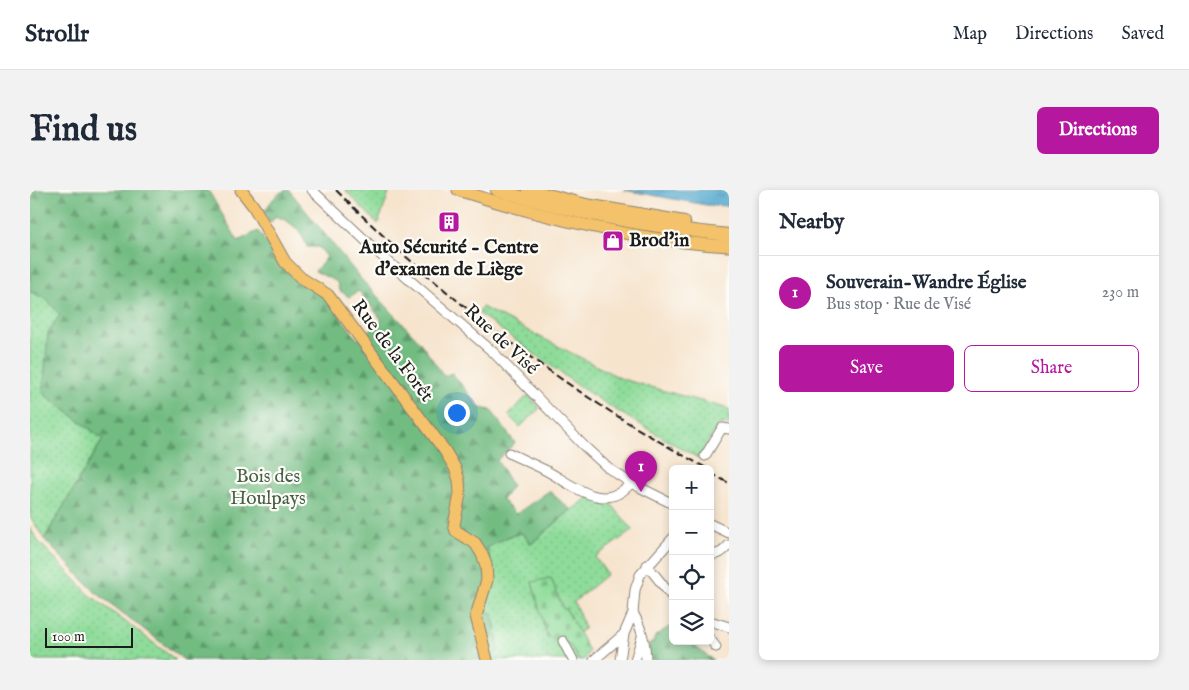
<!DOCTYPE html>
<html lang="en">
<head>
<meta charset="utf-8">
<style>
	:root { --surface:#fff; --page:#f2f2f3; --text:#1f2937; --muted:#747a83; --line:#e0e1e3; --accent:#b5179e }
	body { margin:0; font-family:"IM FELL English",serif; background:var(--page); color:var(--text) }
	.controls { position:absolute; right:15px; bottom:15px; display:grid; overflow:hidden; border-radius:8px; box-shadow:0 2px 8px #0003 }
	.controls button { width:45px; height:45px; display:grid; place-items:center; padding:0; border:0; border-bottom:1px solid var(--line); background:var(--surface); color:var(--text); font:25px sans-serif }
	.scale { position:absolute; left:15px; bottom:12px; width:88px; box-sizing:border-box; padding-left:5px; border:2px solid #1c1c1c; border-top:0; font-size:14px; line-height:18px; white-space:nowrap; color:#1c1c1c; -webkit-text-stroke:4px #fdfcf7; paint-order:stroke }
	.you { position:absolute; left:426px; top:222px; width:18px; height:18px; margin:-12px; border:4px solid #fff; border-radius:50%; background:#1a73e8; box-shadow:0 0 0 8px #1a73e833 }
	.badge { display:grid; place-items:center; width:32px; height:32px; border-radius:50%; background:var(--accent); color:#fff; font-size:16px; font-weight:700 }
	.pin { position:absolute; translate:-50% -41px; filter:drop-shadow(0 1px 2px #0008) }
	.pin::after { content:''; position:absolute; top:26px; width:18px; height:15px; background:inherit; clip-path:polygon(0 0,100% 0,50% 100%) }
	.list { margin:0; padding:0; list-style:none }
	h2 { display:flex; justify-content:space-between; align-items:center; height:65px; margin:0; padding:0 20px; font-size:21px }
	h2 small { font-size:16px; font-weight:400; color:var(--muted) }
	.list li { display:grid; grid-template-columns:32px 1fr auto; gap:15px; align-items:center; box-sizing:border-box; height:75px; padding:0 20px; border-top:1px solid var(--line) }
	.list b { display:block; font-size:19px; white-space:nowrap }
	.list p { margin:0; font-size:16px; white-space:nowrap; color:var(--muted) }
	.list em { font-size:16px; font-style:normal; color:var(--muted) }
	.actions { display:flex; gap:10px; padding:15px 20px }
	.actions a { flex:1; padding:11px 0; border:1px solid var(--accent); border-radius:8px; text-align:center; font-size:18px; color:var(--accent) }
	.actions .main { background:var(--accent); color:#fff }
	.icon { flex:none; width:28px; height:28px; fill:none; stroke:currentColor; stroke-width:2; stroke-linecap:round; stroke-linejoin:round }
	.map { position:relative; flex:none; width:699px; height:470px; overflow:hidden; border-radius:8px }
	header { display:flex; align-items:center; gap:30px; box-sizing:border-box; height:70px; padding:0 25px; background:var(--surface); border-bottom:1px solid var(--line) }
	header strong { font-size:24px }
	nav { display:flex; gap:28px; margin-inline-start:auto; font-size:18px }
	.intro { display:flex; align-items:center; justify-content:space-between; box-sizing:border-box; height:120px; padding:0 30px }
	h1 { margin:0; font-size:35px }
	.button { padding:12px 22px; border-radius:8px; background:var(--accent); color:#fff; font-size:18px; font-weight:700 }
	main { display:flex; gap:30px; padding:0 30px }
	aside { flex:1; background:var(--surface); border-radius:8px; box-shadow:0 2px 8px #0003 }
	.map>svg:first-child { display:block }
	.green { fill:url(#green-dots); stroke:#557c5b }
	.forest { fill:url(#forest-firs); stroke:#476c4f }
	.cemetery { fill:url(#cemetery-stones); stroke:#557c5b }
	.water { fill:url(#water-ripples); stroke:#386276 }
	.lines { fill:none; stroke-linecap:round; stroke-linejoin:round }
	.minor-casing { stroke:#898074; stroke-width:11 }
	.major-casing { stroke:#898074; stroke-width:13 }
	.highway-casing { stroke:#898074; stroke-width:14 }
	.minor { stroke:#fff; stroke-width:9 }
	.major { stroke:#f4c26a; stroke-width:11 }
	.highway { stroke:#f4c26a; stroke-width:12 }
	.rail { stroke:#1c1c1c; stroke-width:2; stroke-dasharray:8 4; stroke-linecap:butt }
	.labels { text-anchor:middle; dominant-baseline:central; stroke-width:4.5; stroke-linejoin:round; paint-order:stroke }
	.poi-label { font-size:19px; font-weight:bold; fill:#1c1c1c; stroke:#fdfcf7; text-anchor:start }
	.street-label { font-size:19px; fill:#1c1c1c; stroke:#fdfcf7 }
	.park-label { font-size:19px; fill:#445f48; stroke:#fdfcf7 }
</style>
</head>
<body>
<header>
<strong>Strollr</strong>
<nav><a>Map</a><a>Directions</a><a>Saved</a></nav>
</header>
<div class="intro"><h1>Find us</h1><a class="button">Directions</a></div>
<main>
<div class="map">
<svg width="699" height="470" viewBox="0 0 699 470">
	<defs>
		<pattern id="green-dots" width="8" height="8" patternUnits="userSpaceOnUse" patternTransform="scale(1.25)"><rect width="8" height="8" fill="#8edc9a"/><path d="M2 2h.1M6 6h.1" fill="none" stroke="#7abc84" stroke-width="1.8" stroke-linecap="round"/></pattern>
		<pattern id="forest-firs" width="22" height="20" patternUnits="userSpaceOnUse" patternTransform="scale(1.25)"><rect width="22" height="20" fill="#72bc82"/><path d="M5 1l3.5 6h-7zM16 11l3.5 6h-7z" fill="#5d986a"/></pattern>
		<pattern id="cemetery-stones" width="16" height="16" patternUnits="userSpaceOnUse" patternTransform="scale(1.25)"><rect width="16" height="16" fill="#8edc9a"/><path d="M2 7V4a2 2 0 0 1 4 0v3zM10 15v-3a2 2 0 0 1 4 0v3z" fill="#7abc84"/></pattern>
		<pattern id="water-ripples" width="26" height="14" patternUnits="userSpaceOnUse" patternTransform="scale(1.25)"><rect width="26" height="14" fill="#53a9cf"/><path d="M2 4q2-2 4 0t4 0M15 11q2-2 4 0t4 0" fill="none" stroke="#4489a7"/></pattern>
	</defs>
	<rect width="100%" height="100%" fill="#fdfcf7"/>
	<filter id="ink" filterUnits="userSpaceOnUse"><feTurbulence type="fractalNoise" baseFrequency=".02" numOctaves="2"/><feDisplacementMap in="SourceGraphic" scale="10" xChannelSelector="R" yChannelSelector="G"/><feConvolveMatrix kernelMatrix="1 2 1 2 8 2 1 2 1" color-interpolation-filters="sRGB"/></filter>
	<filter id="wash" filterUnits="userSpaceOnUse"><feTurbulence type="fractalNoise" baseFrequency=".0096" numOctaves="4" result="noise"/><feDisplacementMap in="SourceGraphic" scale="20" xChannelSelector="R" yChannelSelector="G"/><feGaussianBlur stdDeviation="1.12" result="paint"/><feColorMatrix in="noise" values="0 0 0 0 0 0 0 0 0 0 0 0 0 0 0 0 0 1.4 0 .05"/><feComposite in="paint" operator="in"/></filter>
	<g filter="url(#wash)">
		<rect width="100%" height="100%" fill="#f6e4cd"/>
		<!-- green -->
		<path class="green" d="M315 0H360L348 34Z
			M0 101 16 109 31 125 13 203 73 249 14 349 0 326Z
			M452 117 592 189 699 219V235L689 234 668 268 589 222 550 197 448 123Z
			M498 205 510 218 490 237 478 225Z
			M560 307 577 309 603 340 565 367 577 384 544 412 555 438 548 443 536 419H533L521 388 534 451 541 456 548 469 552 470H465L463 466 469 461 465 444 455 424 462 376 457 358 477 347 492 343 501 354 541 320Z
			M0 338 8 351 60 405 146 470H0Z"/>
		<!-- forest -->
		<path class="forest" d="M0 0H178L208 51 228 41 260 85 297 109 328 150 352 130 329 101 319 107 309 100 307 92 285 81 297 67 289 57H277C271 40 263 33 246 26L240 33 234 22C240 13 248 0 259 0L331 89 389 151 414 186 422 183 450 218 461 220 485 253 467 270 482 296 472 310 486 324 519 301 541 320 501 354 492 343 477 347 457 358 462 376V392L455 423 460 422 463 424 469 461 463 466 465 470H154L64 401 14 349 73 249 13 203 18 142 30 125 16 109 0 101Z
			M639 437 643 440V451H658L683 470H618L619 454 624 452 625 446Z"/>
		<!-- cemetery -->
		<path class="cemetery" d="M521 388 533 419H536L559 461 554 470 548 469 541 456 534 451 531 452 517 446 502 392Z"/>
		<!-- water -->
		<path class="water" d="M594 0H699V16L676 15Z"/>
	</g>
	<g filter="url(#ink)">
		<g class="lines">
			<!-- minor casing -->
			<g class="minor-casing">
				<path id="minor" d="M282 0 354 68 463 162 554 256 578 278 601 293 643 314
					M479 263C491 269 503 274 515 280 542 294 574 325 601 293
					M675 266 692 238 699 239
					M680 334 699 343
					M680 363C689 366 693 361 699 355
					M617 375 643 408
					M603 423C611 436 616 454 616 470
					M680 431 699 437
					M680 449 686 457
					M533 451 543 470
					M564 470 594 444 603 423 605 400 610 385 643 348
					M590 470 594 444
					M605 470 612 447"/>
			</g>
			<!-- major casing -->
			<g class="major-casing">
				<path id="major" d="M211 0 224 17 255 72 271 88 298 105 415 261 425 278 429 290 430 304 424 335 426 341 445 353 452 364 456 375 457 390 446 426 457 470
					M428 0C515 28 608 51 699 56"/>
			</g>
			<!-- highway casing -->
			<g class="highway-casing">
				<path id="highway" d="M467 0C543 24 620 37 699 45
					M499 0 556 15 654 32"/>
			</g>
			<!-- minor -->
			<use href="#minor" class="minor"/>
			<!-- major -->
			<use href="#major" class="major"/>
			<!-- highway -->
			<use href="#highway" class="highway"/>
			<!-- rail -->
			<path class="rail" d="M306 0C416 111 541 205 678 279
				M680 283 699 293"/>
		</g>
	</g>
	<!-- icons -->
	<defs>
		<g id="building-square" transform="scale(1.125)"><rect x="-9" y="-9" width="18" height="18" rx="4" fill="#b5179e" stroke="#fdfcf7"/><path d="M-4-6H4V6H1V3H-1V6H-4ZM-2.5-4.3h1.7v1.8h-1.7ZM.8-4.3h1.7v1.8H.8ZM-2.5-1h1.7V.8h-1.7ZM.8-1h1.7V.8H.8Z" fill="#fff"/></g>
		<g id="shop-square" transform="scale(1.125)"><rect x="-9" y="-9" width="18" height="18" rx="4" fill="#b5179e" stroke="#fdfcf7"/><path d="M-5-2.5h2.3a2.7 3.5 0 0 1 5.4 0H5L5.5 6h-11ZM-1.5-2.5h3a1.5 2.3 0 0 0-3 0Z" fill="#fff"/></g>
	</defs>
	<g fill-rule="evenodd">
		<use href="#building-square" x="419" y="32"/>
		<use href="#shop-square" x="583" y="51"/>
	</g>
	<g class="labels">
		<!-- poi labels -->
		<g class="poi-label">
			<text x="599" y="51">Brod'in</text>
			<text x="419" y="58" text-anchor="middle">Auto Sécurité - Centre<tspan x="419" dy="22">d'examen de Liège</tspan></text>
		</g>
		<!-- street labels -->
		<g class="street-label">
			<text transform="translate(471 150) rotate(43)">Rue de Visé</text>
			<text transform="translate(362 161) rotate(53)">Rue de la Forêt</text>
		</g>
		<!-- park labels -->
		<g class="park-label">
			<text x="238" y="287">Bois des<tspan x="238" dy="22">Houlpays</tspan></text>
		</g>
	</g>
</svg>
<div class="controls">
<button>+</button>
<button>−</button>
<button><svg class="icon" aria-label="locate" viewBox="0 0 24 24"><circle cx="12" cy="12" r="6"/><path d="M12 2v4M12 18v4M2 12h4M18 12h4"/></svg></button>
<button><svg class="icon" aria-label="layers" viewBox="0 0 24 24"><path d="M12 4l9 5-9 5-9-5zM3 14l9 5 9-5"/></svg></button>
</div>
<div class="scale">100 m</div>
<div class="you"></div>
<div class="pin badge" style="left:611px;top:302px">1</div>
</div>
<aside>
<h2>Nearby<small></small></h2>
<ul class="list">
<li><span class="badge">1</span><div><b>Souverain-Wandre Église</b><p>Bus stop · Rue de Visé</p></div><em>230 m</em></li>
</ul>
<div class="actions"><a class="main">Save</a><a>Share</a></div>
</aside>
</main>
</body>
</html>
